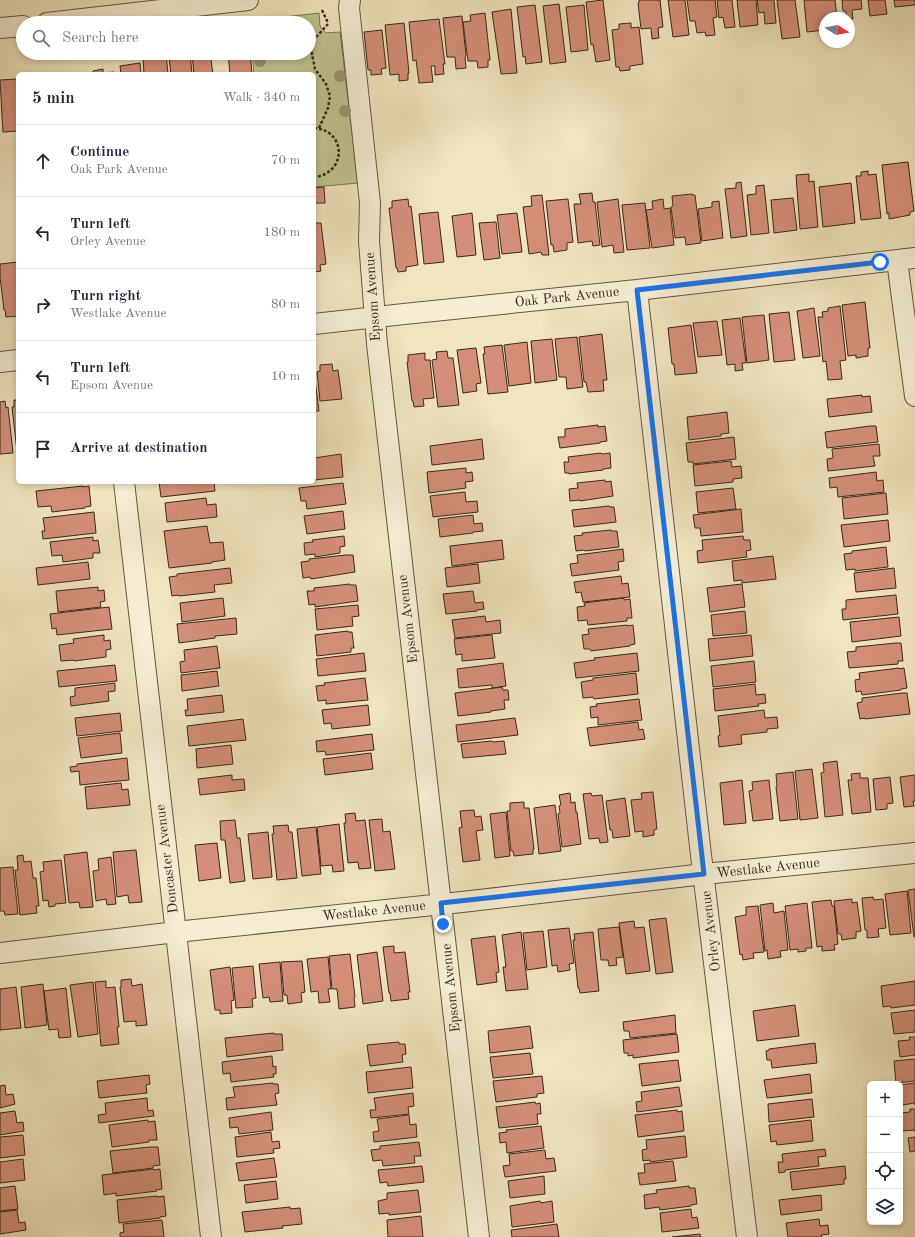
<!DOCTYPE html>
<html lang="en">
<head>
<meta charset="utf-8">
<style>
	:root { --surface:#fff; --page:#f2f2f3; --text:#1f2937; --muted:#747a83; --line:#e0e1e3 }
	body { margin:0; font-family:"Old Standard TT",serif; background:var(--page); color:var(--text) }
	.controls { position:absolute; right:12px; bottom:12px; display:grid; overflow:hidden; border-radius:6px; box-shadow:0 2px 6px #0003 }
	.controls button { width:36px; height:36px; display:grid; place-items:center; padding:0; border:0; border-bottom:1px solid var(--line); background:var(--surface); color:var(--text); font:20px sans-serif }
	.compass { position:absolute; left:819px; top:12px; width:36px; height:36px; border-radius:50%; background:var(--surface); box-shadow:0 2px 6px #0003; rotate:101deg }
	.stop { position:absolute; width:12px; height:12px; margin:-9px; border:3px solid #1a73e8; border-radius:50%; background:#fff }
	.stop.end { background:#1a73e8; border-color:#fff; box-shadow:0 1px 4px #0008 }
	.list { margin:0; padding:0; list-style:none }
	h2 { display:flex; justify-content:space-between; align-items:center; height:52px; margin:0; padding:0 16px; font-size:17px }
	h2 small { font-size:13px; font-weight:400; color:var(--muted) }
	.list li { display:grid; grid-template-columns:26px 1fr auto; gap:12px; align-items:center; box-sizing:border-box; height:72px; padding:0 16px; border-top:1px solid var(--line) }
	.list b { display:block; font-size:15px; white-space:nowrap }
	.list p { margin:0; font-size:13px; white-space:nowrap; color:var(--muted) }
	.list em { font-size:13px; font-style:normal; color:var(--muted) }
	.icon { flex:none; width:22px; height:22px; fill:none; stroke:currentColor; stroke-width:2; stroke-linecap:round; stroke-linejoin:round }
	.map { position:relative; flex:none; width:915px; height:1237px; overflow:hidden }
	.search { position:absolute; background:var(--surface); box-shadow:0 2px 6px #0003; left:16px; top:16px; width:300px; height:44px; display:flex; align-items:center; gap:10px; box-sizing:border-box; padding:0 14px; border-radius:22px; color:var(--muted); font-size:15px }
	.panel { position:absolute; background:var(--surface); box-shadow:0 2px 6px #0003; left:16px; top:72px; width:300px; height:412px; border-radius:6px }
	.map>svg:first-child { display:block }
	.green { fill:#bfc38e; stroke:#7d7654 }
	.building { fill:#d58f79; stroke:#3b2819 }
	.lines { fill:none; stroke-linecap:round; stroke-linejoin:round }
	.minor-casing { stroke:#685742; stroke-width:22 }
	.path { stroke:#3b2819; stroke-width:2.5; stroke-dasharray:3 2; stroke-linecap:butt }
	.minor { stroke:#f5eed5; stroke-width:20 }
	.tree { fill:#9f9273 }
	.route { stroke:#1a73e8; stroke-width:5 }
	.labels { text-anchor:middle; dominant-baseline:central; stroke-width:3; stroke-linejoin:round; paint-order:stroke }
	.street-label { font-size:14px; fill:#3b2819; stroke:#f5eed5 }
</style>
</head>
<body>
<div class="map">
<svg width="915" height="1237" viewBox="0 0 915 1237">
	<rect width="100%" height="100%" fill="#f0e5be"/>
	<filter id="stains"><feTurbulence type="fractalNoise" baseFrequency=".005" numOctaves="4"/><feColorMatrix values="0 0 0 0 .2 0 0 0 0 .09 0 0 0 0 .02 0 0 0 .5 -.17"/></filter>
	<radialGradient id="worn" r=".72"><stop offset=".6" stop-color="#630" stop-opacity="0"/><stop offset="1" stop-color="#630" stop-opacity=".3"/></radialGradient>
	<!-- green -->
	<path class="green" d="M319 13 320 26 326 33 340 32 358 183 314 187V74H254L252 53H309V23H249V21Z"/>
	<!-- building -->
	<path class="building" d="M603 0 610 60 596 62 593 44 591 45 586 2Z
		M639 0H660L663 27 658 28 659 38 652 39 651 28 641 29 638 3H639Z
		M668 0H685L689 35 673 37Z
		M687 0H715L717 17 713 18 715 35 706 36 705 32 697 33 695 21H690Z
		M717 0H732L735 27 725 28 723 17 719 18Z
		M737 0H756L758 25 740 27Z
		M757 0H774L776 23 765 24 764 12 759 13Z
		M777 0H795L800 37 782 39Z
		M804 0H835L837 18H825V30L807 32Z
		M842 0H861L862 9 852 10 853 19H849V18H846V11H843Z
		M868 0H885L887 14 870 16Z
		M894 0H915V5L895 7Z
		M559 4 566 62 550 64 543 6Z
		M535 5 542 62 526 64 525 56 523 57 517 7Z
		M584 5 588 50 571 52 566 7Z
		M511 9 517 73 501 74 492 12Z
		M485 13 490 60H488V67L478 68 477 61H468L463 22 471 21 470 15Z
		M462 16 466 56 465 57 466 68 456 69 455 57H447L443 18Z
		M439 19 445 64H443L444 74 435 75V66H431L433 82 419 83 416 60 413 61 409 22Z
		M404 23 409 73H408V80L399 81V74L390 75 385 25Z
		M631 23V28L639 27 643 64 630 66V70L620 71 619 67H616L612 30 619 29V24Z
		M382 30 386 68 381 69 382 74 371 75V70H368L364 32Z
		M152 53H166L168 74H144L143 58 153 57Z
		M171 53H190L192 74H171L169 57 171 56Z
		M210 53 213 74H194L192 54Z
		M228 53H250L252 74H230Z
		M140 63 141 74H121L120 66Z
		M103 69V73L114 72V74H93V71Z
		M18 79V131L3 132 0 80Z
		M908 162 914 211 910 212V215L889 219V213L887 214 882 165Z
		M868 171V175L876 174 881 218 861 220 856 176H861V172Z
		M809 174V182L814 181 818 227 800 229 796 175Z
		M741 182 747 236 731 238 725 189 736 188V183Z
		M851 183 855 223 823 227 819 187Z
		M764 185 769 233 751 235 747 195 756 194V186Z
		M324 187 325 203H314V188Z
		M592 193 593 202H595L600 245 593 246 592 241 578 243 574 204H581L579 194Z
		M692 194V195H695L701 243 686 245 685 237 675 238 671 207 673 206 672 196Z
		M542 195 549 255H542L541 252 529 254 523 207 532 206 531 196Z
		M793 198 797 230 774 233 771 200Z
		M408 199 409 207 411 206 418 265 406 267V271L398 272 397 268H396L389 208H392V201Z
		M568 199 573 242 567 243V250L554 252 553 245H551L546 201Z
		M618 199 624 252 614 253 613 245 602 247 597 202Z
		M663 199 664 209 670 208 674 245 652 248 646 210 653 209 652 201Z
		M719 201 723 238 702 241 698 209 712 207V202Z
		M645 203 650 248 627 250 622 205Z
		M438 212 444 262 424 264 419 214Z
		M472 213 476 255 457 257 452 216Z
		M517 213 522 252 502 254 497 215Z
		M496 222 500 258 484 260 479 223Z
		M314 223H321L326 264 320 265 321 271 314 272Z
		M18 262V316L6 317 5 310H4L0 277V264Z
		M865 302 870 348H868V356L856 358V355L848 356 842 305Z
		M840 306 846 360 840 361 842 379 828 380 826 361 823 362 818 317H823L822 312 828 311V308Z
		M814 308 820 356 803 358 797 311Z
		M789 312 795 360 774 362 769 314Z
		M764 315 769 360 747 363 742 317Z
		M740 318 746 363H742L743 370 735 371V364L727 365 722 320Z
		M717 321 722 355 698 357 693 323Z
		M691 325 697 373 675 375 674 364H672L668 328Z
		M602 334 607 380H603L604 391 588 392 586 382H584L579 337Z
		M577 337 583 387 567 389 566 377H559L555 339Z
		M552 339 557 380 535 383 531 341Z
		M527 342 531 383 509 386 504 345Z
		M502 345 508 392 488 394 483 354H485L484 347Z
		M476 348 481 383 476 384 477 391 463 393 457 350Z
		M447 351 448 358H453L459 405 438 407 432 360 437 359 436 352Z
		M425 353V360H430L434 398 423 399 424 406 414 407 413 401H412L407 362H408V355Z
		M332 364 333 371 338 370 342 399 320 401 317 372 320 371V365Z
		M314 371 319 411H314Z
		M862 395V397L870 396 872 412 829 417 827 399Z
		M14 400H18L17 451 12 407H14Z
		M5 401 6 408 8 407 13 453 0 454V402Z
		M727 412 729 433 721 434V436L689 440 687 417Z
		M598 425V427L605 426 607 441 600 442V443L560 448 558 437H565V429Z
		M870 426H876L878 442 827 448 825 432Z
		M734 437 736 459 693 464V462H688L686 443Z
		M482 439 484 459 432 465 430 446Z
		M879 444 880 456H873L875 466 828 471 827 459 833 458 832 449Z
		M601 453 602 454 610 453 611 468 603 469V470L569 474V473H565L564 462H569L568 457Z
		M341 454 343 477 314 480V458Z
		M731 461 732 467 741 466 742 478 733 479V482L695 486 693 465Z
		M466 468V473L472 472 473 481 465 482 466 488 429 493 427 472Z
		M876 472 877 481 883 480 884 492 838 497 837 487 830 488 829 478Z
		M605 480V482L611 481 613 496 580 501V500L570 501 569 489 578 488 577 483Z
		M159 482H214L215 491 161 497Z
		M343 483 346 504 307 509 306 501H301L299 488Z
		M83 486V487L89 486 91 506 85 507V508L52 512 51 506 38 507 36 491Z
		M733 488 736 509 698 513 696 492Z
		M465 492 466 502 477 501 478 512 433 517 430 496Z
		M886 493 888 514 844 519 842 498Z
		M206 498 207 505 216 504 217 517 167 522 165 503Z
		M609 506 610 507H614L616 522 574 527 572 510Z
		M741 509 743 532 701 536 700 528H695L693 515Z
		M343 511 345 529 307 534 304 516Z
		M94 512 96 533 43 539 42 531H45L43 518Z
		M473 515 474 524 482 523 483 531 473 532V533L440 537 438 519Z
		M888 520 890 541 844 547 841 525Z
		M207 526 210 543 223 542 225 560 212 562V563L169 568 164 531Z
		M611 530V531H617L619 547 585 551 584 550 576 551 574 536 583 535 582 533Z
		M344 536 345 546 340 547V553L315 557V554L305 555 304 543 313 542 312 540Z
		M743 536 744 540H750L751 550 746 551 747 557 698 563 697 551 703 550 702 540Z
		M93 537V541L98 540 100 553H93V558L63 562 62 555 52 556 50 542Z
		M502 540 504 559 452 566 450 546Z
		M886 547 888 567 855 571V569L846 570 844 554 852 553V551Z
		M623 549 624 561 618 562 619 570 572 576 570 564 578 563 577 555Z
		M346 555H353L355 572 311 579 310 577 303 578 301 562 309 561V559Z
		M773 556 776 579 742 583V580L734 581 732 561Z
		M88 562 90 579 38 585 36 568Z
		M478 564 480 583 447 587 445 568Z
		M230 568 232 583 214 585 215 592 179 596V595L172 596 169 577 177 576V574Z
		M894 568 896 588 856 592 854 573Z
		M621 576 622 584 628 583 630 597 583 602 581 592 576 593 574 582Z
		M350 584V585H356L358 601 315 607V604L309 605 307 591H314V588Z
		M742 584 745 607 710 612 707 588Z
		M98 587V591L104 590 105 601 100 602 101 607 58 612 56 591Z
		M473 591 475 603 483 602 484 609 477 610V611L446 614 443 594Z
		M896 595 898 614 843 620 842 609H846V600Z
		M223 598 225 616 182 622 180 603Z
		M624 598V600L630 599 632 618H627V621L588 625 587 620 578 621 577 607 585 606 584 603Z
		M358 605 359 616 352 617 353 626 317 630 315 609Z
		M109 607 112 629 57 635 56 628 52 629 50 614Z
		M745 611 747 633 713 636 711 615Z
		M485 616 486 622 500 620 501 633 455 638 452 620Z
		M899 617 901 636 852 642 850 622Z
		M236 618 237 634 215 636V638L179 643 177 624Z
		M627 625V626L633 625 635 644 630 645V646L591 651 590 649H584L582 635 589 634 588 629Z
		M348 631V632H352L354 648H351V652L317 656 315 635Z
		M104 635V641L110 640 111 649 106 650V657L74 661V660L61 661 59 645 74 643 73 639Z
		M492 635 495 658 462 661V654L456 655 454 639Z
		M751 635 753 656 710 661 708 639Z
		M896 643H901L903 661H898V664L849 668 847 652 856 651V647Z
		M217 646 220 668 181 673 180 662 185 661 184 650Z
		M364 653 366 671 318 676 316 659Z
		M637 653 639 671 576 678 574 663 595 660 594 658Z
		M754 661 756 682 713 687 711 666Z
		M503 663 506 686 492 688V685L459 688 457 669Z
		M115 665 117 681 59 687 57 671Z
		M899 668V669L904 668 907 688 901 689V690L862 695 861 691 856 692 855 680 860 679 859 673Z
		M217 671 219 686 182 691 181 675Z
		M636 673 638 694 594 699 593 697 583 698 581 682 593 680V678Z
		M365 678 368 700 326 704V700L318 701 316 686 325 685 324 683Z
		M115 683V691L108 692 109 701 71 706 70 697 75 696V688Z
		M755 684 756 695 765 694 766 703 758 704 759 706 715 711 713 689Z
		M502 687 503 690H508L509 700H504L505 709 491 711V712L458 716 455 693Z
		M902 693H907L910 714 865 719V718L860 719 857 703 862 702V698Z
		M222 695 224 712 186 716 185 710H188L187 699Z
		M639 699 642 720 598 725V717L591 718 590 707 597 706 596 704Z
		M368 705 370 725 332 729 331 723 324 724 322 710Z
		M764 710 765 718 777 717 778 728 767 729V732L741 735 742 744 719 747 718 736 720 735 718 716Z
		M120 713 122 731 77 736 75 718Z
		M515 718 518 735 458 742 456 725Z
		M243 719 246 740 189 746 187 726Z
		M638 722 639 730 643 729 645 739 590 746 587 728Z
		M120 733 122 753 81 758 78 738Z
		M372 734 374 750 326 755 325 751 317 752 316 741Z
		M492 741 493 742 504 741 506 754 463 758 461 744Z
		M231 745 233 764 197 768 196 749Z
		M371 753 373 769 325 775 323 759Z
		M127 758 129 780 80 785 79 771 71 772 70 767 77 766V764Z
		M837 761 843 815 825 817 821 773 824 772 823 763Z
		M812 769 818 818 800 820 795 771Z
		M793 772 798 819 780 821 776 787 777 786 776 774Z
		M860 773V778H868L871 812 852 814 848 780H852L851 774Z
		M232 775V780L244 779 245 790 200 795 198 779Z
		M915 775V801H913L914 806 904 807 900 777Z
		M890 777 893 803 887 804V809L876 810 873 779Z
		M742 780 746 823 724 825 720 783Z
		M769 780 773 819 753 821 749 791 753 790 752 782Z
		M121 783 122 790 128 789 130 805 87 809 85 787Z
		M653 792 657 829 654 830V835L643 837V831L635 832 631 800 642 799 641 793Z
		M570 793 571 803 575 802 576 812H577L581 844 562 847 558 814 560 813 559 806 561 805 559 795Z
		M591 793 592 796 602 795 608 842 600 843 599 838 589 839 583 794Z
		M625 798 630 836 613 838 612 830H610L606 801Z
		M524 802V808H529L534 849H533V854L514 856 513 851H511L507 811H510V803Z
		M555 805 561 851 539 854 534 808Z
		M474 810 475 817 481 816 483 830 476 831 480 860 463 862 459 828 462 827 460 811Z
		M506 812 510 856 495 858 490 814Z
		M355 813 356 821 365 820 371 868 359 869 358 862 348 863 344 823H346L345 814Z
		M382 819 383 832 390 831 395 869 375 871 369 820Z
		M235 820 237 838H240L245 881 230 883 225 840H221L220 821Z
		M339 824 344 871 333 872 332 865 321 866 317 827Z
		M288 825 289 832H292L297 878 277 880 272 834H274L273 826Z
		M316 827 321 874 302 876 297 829Z
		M268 832 272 877 253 879 248 834Z
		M217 843 221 878 199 881 195 845Z
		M136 850 142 902 129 903 128 895 117 897 113 852Z
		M87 852 93 907 80 908 79 902 69 903 64 855Z
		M23 855 24 862 31 861 33 878H36L39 906H36L37 913 20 915 15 870H18L17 856Z
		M111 857 116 904 107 905 106 899 96 901 93 871 99 870 98 859Z
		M61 860 66 903 55 904V906L49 907 48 900 43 901 40 872 44 871 43 862Z
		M13 867 18 914 5 915 4 911H0V868Z
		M915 889V937H914L908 890Z
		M907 891 911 933 890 935 885 894Z
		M873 897 874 900 883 899 886 928 878 929 879 937 867 938V930H865L862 898Z
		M852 899V903L857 902 861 931 856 932V938L842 940 841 934H838L834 901Z
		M831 900 832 906H834L838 944 834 945 835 950 822 951V946L817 947 812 902Z
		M773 903 774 913 784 911 788 950 780 951 781 957 768 959 767 950 765 951 760 905Z
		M807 903 812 948H806V951L798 952V949L790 950 785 906Z
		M758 906 764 952 753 953 754 958 743 960 742 954 740 955 735 917 746 915V907Z
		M666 918 673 972 656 974 649 920Z
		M634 921 635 928 644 927 650 971 626 974 619 923Z
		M619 927 623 957 616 958 617 965 609 966 608 960H601L598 929Z
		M569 928 574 963 569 964 570 970 558 972 557 965 552 966 548 930Z
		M543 931 547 967 527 970 523 933Z
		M521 932 528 989 506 991 503 967H506L502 935Z
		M593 932 599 991 580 993 579 988H578L573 940H575L574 934Z
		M495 936 499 972 496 973 497 982 477 985 471 939Z
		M394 946V953L405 952 410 992H408L409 999 391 1001 390 993H389L383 947Z
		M377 952 383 1001 363 1004 357 955Z
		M350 954 355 997H354L355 1007 339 1009 337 989H332L329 956Z
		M328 957 331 989H328L330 1002 319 1003 318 991 311 992 307 959Z
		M302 961 305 992 301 993 302 1002 288 1004 287 995H284L281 962Z
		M280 962 283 1001 270 1002 269 997 263 998 259 964Z
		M253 966 256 998 252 999 253 1007 236 1008 232 968Z
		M230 967 234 1000 231 1001 232 1013 220 1014V1010H215L210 970Z
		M131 979 132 986 142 984 147 1025 136 1026V1021L124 1022 120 987H121V980Z
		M106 981V988L115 987 119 1027H117L119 1044 101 1046 95 982Z
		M915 981V1005L891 1008 890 1006 883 1007 881 986Z
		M93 982 98 1034 78 1037 70 985Z
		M43 984 47 1025 25 1028 21 987Z
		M16 987 21 1028 0 1030V989Z
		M66 988 71 1037 59 1038 58 1029 49 1030 44 991Z
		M795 1005 799 1036 757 1041 753 1011Z
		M915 1010V1032L894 1034 891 1013Z
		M675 1015 676 1033 630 1038 629 1031H624L623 1022Z
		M530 1026 533 1048 490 1053 488 1031Z
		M274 1033V1034H282L283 1050 227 1057 225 1038Z
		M677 1034 679 1052 633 1058V1055L628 1056V1053H624L623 1040Z
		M909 1037H915V1055L900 1057 898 1041 910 1040Z
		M399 1042V1044H405L406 1054 402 1055 403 1062 370 1066 367 1045Z
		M815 1043 817 1063 772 1068 771 1060H767L766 1051 769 1050V1049Z
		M530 1053 533 1074 493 1078 490 1057Z
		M272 1056 273 1067 276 1066V1074H273L274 1077 231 1082 230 1073 223 1074 222 1062Z
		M915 1059V1081L896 1083 894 1061Z
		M678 1060 681 1081 642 1086 639 1064Z
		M411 1067 413 1088 368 1093 366 1072Z
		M810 1074 812 1093 767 1098 764 1080Z
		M149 1075 150 1084 146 1085 147 1093 99 1098 97 1081Z
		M542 1076 544 1093 537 1094V1097L496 1102 493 1081Z
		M273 1083V1084H278L279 1093 275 1094 277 1105 227 1110 226 1098 235 1097 233 1087Z
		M915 1083V1105L914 1103 903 1105 900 1085Z
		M5 1085 6 1095 13 1094 15 1104 0 1108V1086Z
		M679 1087 682 1106 637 1112 636 1102 642 1101 641 1092Z
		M413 1093 414 1106 408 1107 409 1114 371 1118 370 1110H376L374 1098Z
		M147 1098 148 1111 153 1110 154 1116 99 1123 98 1115 106 1114 105 1103Z
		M812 1099 814 1117 769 1122 768 1104Z
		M535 1102 536 1104 540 1103 541 1114H537L538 1124 499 1128 496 1107Z
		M910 1109H915V1132L914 1130 902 1131 900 1113 910 1112Z
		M677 1110V1112L682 1111 684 1131 638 1137 635 1115Z
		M15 1111 17 1123 23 1122 24 1131 0 1135V1113Z
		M271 1112 273 1130 239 1134 238 1127 230 1128 229 1118Z
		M409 1115 410 1125 416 1124 417 1137 374 1142 373 1132 379 1131 377 1119Z
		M148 1120V1122L155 1121 157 1140H149V1142L112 1147 109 1125Z
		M811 1120 813 1141 777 1145 776 1141 771 1142 769 1125Z
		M541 1126 544 1148 507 1153 506 1142 500 1143 499 1133 507 1132 506 1130Z
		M271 1132 272 1142 279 1141 280 1148 273 1149 274 1153 237 1157 235 1137Z
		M23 1135 25 1155 0 1158V1137Z
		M685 1136 687 1157 650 1162V1160L643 1161 642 1150 647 1149 646 1140Z
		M915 1137V1151L910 1152 908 1138Z
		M419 1142 421 1156H414L415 1163 383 1166 382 1160 373 1161 371 1150 380 1149V1146Z
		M150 1147H158L160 1165 153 1166V1168L113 1173 110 1151Z
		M825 1149 826 1156 818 1157 819 1166 785 1170V1172L779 1173 778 1162H783L782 1154Z
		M545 1150 546 1159 554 1158 556 1171 505 1177 503 1166 510 1165 509 1154Z
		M274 1158 277 1177 239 1181 236 1163Z
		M23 1159 25 1180 0 1183V1162Z
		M673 1161 676 1181 640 1185 638 1173H645L644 1164Z
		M422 1166 424 1182 388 1186 387 1182 380 1183 378 1170Z
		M845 1166 846 1179H844V1184L792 1190 790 1172Z
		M154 1169V1170L160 1169 162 1189 156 1190 157 1191 116 1196V1193L104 1195 102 1175Z
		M544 1176 545 1194 510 1198 508 1181Z
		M276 1181 278 1199 246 1203 244 1185Z
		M15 1186 18 1209 0 1211V1188Z
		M689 1186V1188H695L697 1204 691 1205V1206L660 1210 659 1207 645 1209 644 1195 657 1193 656 1190Z
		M418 1190 421 1212 389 1215V1213L379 1214 378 1201 387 1199V1193Z
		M821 1195 822 1210 781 1215 779 1200Z
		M157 1196V1197L164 1196 166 1216 160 1217V1218L119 1223 117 1200Z
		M540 1201 541 1203 552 1201 554 1222 512 1227 510 1206Z
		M290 1207V1209L300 1208 302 1224 282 1226 283 1228 245 1232 242 1212Z
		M691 1209 692 1218 697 1217 699 1228 662 1232 660 1213Z
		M17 1210 19 1223 25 1222 26 1230 0 1234V1212Z
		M421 1216 423 1237H388L387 1220Z
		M819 1219 820 1226 828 1225 829 1234 821 1235 822 1237H788L786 1223Z
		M162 1220 164 1237H120V1233L124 1232 123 1224Z
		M557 1224 559 1237H512L511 1230Z
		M700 1234 701 1237H672Z"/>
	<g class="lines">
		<!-- minor casing -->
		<g class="minor-casing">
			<path id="minor" d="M350 0 349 8 370 203 369 241 377 344 479 1237
				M47 23 248 0
				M0 28 23 26
				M897 260 915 396
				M637 290 701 855 747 1237
				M314 324 404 314 637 290 915 258
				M0 362 18 360
				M124 482 211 1237
				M0 953 176 932 462 902 704 874 915 853"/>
		</g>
		<!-- path -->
		<path class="path" d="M322 10 328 23
			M314 128C347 130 347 174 314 177
			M319 128 328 108 330 96 326 84 315 69 310 44 328 24"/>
		<!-- minor -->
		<use href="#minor" class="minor"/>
	</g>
	<!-- trees -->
	<g class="tree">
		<circle cx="260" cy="61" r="6"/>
		<circle cx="340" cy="76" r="6"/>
		<circle cx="345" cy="111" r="6"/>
	</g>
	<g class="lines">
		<!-- route -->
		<path class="route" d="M443 924 441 903 704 874 637 290 880 262"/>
	</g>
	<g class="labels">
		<!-- street labels -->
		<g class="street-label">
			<text transform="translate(373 297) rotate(-94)">Epsom Avenue</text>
			<text transform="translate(567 297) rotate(-6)">Oak Park Avenue</text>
			<text transform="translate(408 619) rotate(-97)">Epsom Avenue</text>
			<text transform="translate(167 859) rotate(-97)">Doncaster Avenue</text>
			<text transform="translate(768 868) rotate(-6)">Westlake Avenue</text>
			<text transform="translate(374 911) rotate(-6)">Westlake Avenue</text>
			<text transform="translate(711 931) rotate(-97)">Orley Avenue</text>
			<text transform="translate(451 988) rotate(-96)">Epsom Avenue</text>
		</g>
	</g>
	<rect width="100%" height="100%" filter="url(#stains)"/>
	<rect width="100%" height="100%" fill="url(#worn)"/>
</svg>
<div class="controls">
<button>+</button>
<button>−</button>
<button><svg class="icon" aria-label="locate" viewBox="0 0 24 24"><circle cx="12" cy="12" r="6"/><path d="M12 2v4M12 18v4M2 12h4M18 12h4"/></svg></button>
<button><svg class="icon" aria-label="layers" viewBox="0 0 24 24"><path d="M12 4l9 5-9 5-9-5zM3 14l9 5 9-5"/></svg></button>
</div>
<svg class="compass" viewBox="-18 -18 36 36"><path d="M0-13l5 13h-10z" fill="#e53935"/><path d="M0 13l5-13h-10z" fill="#747a83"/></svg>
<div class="stop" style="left:880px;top:262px"></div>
<div class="stop end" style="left:443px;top:924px"></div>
<div class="search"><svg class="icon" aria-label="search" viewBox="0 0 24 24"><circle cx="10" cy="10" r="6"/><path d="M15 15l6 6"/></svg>Search here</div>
<section class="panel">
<h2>5 min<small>Walk · 340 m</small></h2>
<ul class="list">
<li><svg class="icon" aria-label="ahead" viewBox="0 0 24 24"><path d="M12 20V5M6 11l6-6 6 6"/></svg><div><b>Continue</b><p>Oak Park Avenue</p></div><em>70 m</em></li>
<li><svg class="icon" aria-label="left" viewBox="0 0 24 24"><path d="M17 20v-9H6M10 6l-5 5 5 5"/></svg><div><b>Turn left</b><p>Orley Avenue</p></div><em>180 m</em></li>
<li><svg class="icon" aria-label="right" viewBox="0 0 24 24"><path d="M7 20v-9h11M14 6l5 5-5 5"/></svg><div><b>Turn right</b><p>Westlake Avenue</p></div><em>80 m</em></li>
<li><svg class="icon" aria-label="left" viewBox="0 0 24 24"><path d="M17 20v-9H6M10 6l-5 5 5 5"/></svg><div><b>Turn left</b><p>Epsom Avenue</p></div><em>10 m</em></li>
<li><svg class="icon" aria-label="arrive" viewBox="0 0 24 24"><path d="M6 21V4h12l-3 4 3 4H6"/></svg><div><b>Arrive at destination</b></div></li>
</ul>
</section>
</div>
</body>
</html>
